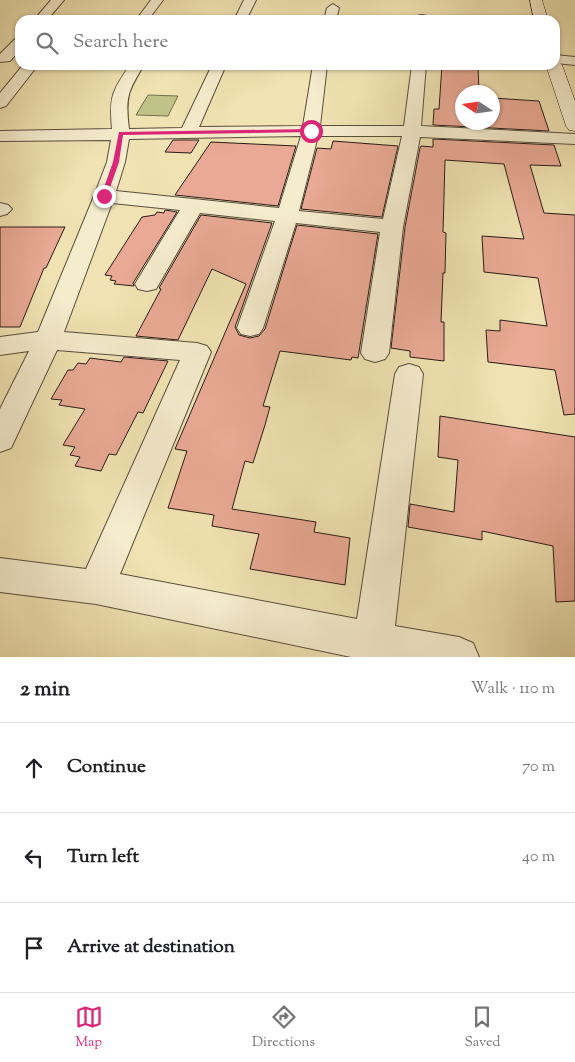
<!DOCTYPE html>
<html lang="en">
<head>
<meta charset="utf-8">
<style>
	:root { --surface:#fff; --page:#f2f2f2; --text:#202124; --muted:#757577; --line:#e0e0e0; --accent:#db2777 }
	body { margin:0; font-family:"Sorts Mill Goudy",serif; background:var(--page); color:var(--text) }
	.compass { position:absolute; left:455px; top:85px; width:45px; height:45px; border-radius:50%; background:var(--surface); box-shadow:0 1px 4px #0004; rotate:282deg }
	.stop { position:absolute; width:15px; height:15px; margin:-11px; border:4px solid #db2777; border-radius:50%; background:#fff }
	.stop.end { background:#db2777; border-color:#fff; box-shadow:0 1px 5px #0008 }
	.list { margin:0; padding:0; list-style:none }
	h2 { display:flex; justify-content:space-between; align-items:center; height:65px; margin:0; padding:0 20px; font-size:21px }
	h2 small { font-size:16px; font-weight:400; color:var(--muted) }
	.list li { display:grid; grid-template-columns:32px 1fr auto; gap:15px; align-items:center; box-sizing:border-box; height:90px; padding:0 20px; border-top:1px solid var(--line) }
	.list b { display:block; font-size:19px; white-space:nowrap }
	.list em { font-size:16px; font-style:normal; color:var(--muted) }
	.icon { flex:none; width:28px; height:28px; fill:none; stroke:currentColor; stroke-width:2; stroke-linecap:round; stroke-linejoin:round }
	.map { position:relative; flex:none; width:575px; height:657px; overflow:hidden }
	.search { position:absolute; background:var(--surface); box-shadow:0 1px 4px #0004; left:15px; right:15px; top:15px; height:55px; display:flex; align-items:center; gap:12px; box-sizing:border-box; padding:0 18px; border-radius:15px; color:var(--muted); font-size:19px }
	.sheet { height:335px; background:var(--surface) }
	nav { display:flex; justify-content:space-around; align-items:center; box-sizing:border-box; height:70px; border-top:1px solid var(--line); background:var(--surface); font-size:14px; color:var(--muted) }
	nav a { display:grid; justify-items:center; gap:2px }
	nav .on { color:var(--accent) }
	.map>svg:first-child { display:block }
	.green { fill:#c0c288; stroke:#746f4f }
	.building { fill:#e9a994; stroke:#281c16 }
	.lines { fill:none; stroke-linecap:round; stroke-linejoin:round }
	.street-casing { stroke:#5a4e3d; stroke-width:2 }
	.secondary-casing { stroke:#281c16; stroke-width:1 }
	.street { fill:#f5eccd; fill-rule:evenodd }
	.secondary { fill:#f5eccd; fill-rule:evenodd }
	.route { fill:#db2777 }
</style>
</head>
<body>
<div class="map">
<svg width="575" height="657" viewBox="0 0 575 657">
	<rect width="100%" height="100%" fill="#f0e2b2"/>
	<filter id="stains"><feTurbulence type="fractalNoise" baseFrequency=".004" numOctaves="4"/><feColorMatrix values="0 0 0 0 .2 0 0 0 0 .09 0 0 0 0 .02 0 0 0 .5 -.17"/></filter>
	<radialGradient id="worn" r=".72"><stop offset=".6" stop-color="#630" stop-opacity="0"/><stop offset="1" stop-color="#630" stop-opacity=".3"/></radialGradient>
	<!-- green -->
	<path class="green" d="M148 95 178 96 168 116 136 115Z"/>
	<!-- building -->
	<path class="building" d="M442 65H478L479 92H462V122H492V98L539 101 549 131 433 125 434 109H439Z
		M433 139 554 145 561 166 530 165 544 213 575 215V414L564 415 555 370 488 362 486 330 500 331V320L547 326 538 278 484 272 482 236 524 239 504 164 445 160 443 232 446 233 445 273H443L441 322H444V361L410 357V351L391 348 405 227 420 148 421 146 433 147Z
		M173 140H199L191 153 165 152Z
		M333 141 398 146 382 217 301 209 317 148 331 149Z
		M211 142 296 146 278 206 175 195Z
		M165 210 177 212 133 283 134 286 114 284 116 281 110 280 112 276 105 275 142 217 155 215 157 212 164 213Z
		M201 215 272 223 235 327 239 335 250 338 259 336 265 329 297 225 378 234 358 358 352 357 351 360 280 351 263 406 270 407 265 425 253 463 245 461 232 509 316 522 314 532 350 538 345 585 250 569 259 534 212 526 214 515 168 508 187 451 175 449 246 284 212 269 178 340 136 336 161 289 159 288Z
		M0 227H65L46 268H44L20 327H0Z
		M124 357 168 361 143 413 138 412 116 455 109 454 101 471 75 466 80 457 70 455 75 447 63 445 85 409 59 405 62 400 51 399 68 370H73L78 363 86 364 90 358 121 362Z
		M440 416 575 437V601L556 602 553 546 482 531V540L408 527 410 504 454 512 458 460 438 457Z"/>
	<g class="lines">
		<!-- street casing -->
		<g class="street-casing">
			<path id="street" d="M51 0H64L47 20H34Z
				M151 0H163L148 20H136Z
				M244 0H256L246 20H234Z
				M333 4 339 8 336 20H324L327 8Z
				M422 15 427 16 428 20H416L417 16Z
				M20 38V50L10 61 0 62V54L15 39Z
				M555 55 575 57V65L555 63Z
				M23 65H38L6 106 0 108V93Z
				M130 65H144C128 91 125 97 129 129L182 128 212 65H226L199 127 303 126 313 65H327L320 126H404L412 65H426L421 126 575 134V144L420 137 403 227 389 353 385 359 375 362 365 359 361 353 380 232 296 223 263 328 259 334 250 336 241 334 237 328 275 221 200 213 159 284 156 289 147 291 138 289 135 284 180 210 112 203 64 332 197 343 207 346 211 352 120 574 357 619 395 374 399 367 409 364 419 367 423 374 395 626 459 637 473 643 479 657H351L96 604 0 592V558L86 569 180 360 57 350 11 448 0 452V409L29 351 0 355V337L38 332 94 196 107 162 111 140 0 141V131L112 129C109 97 112 91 130 65ZM301 136 279 208 116 191 125 162 129 139ZM318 136H402L383 219 299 211Z
				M0 203 8 205 12 209 7 214 0 216Z"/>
		</g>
		<!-- secondary casing -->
		<g class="secondary-casing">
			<path id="secondary" d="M530 0H542L548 20H534Z
				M555 61 559 62 562 65 575 101V131L569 130 566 126 546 65H555Z"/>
		</g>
		<!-- street -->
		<use href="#street" class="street"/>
		<!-- secondary -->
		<use href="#secondary" class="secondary"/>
	</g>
	<!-- route -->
	<path class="route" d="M311 129 313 132 123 135 119 162 107 196 104 198 101 196 113 162 119 132Z"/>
	<rect width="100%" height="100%" filter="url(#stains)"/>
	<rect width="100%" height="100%" fill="url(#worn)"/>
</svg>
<svg class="compass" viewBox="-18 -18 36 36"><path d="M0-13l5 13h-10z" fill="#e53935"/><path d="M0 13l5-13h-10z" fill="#757577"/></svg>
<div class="stop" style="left:311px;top:131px"></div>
<div class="stop end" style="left:104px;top:196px"></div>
<div class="search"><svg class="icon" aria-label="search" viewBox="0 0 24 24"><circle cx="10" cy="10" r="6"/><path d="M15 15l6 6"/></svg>Search here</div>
</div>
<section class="sheet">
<h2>2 min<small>Walk · 110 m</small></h2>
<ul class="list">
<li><svg class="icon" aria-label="ahead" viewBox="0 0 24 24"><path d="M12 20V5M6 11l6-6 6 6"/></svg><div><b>Continue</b></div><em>70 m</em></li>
<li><svg class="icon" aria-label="left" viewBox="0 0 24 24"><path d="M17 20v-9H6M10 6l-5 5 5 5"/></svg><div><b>Turn left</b></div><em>40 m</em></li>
<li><svg class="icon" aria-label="arrive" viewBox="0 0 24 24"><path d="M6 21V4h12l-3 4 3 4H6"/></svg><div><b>Arrive at destination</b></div></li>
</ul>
</section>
<nav>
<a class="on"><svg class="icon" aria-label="map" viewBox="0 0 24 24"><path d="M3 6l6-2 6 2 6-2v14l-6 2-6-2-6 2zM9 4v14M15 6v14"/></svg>Map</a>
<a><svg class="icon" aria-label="directions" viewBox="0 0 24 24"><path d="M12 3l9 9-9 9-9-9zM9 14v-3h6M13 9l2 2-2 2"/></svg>Directions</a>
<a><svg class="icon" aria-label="saved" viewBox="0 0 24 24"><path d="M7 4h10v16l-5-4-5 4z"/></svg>Saved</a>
</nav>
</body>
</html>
